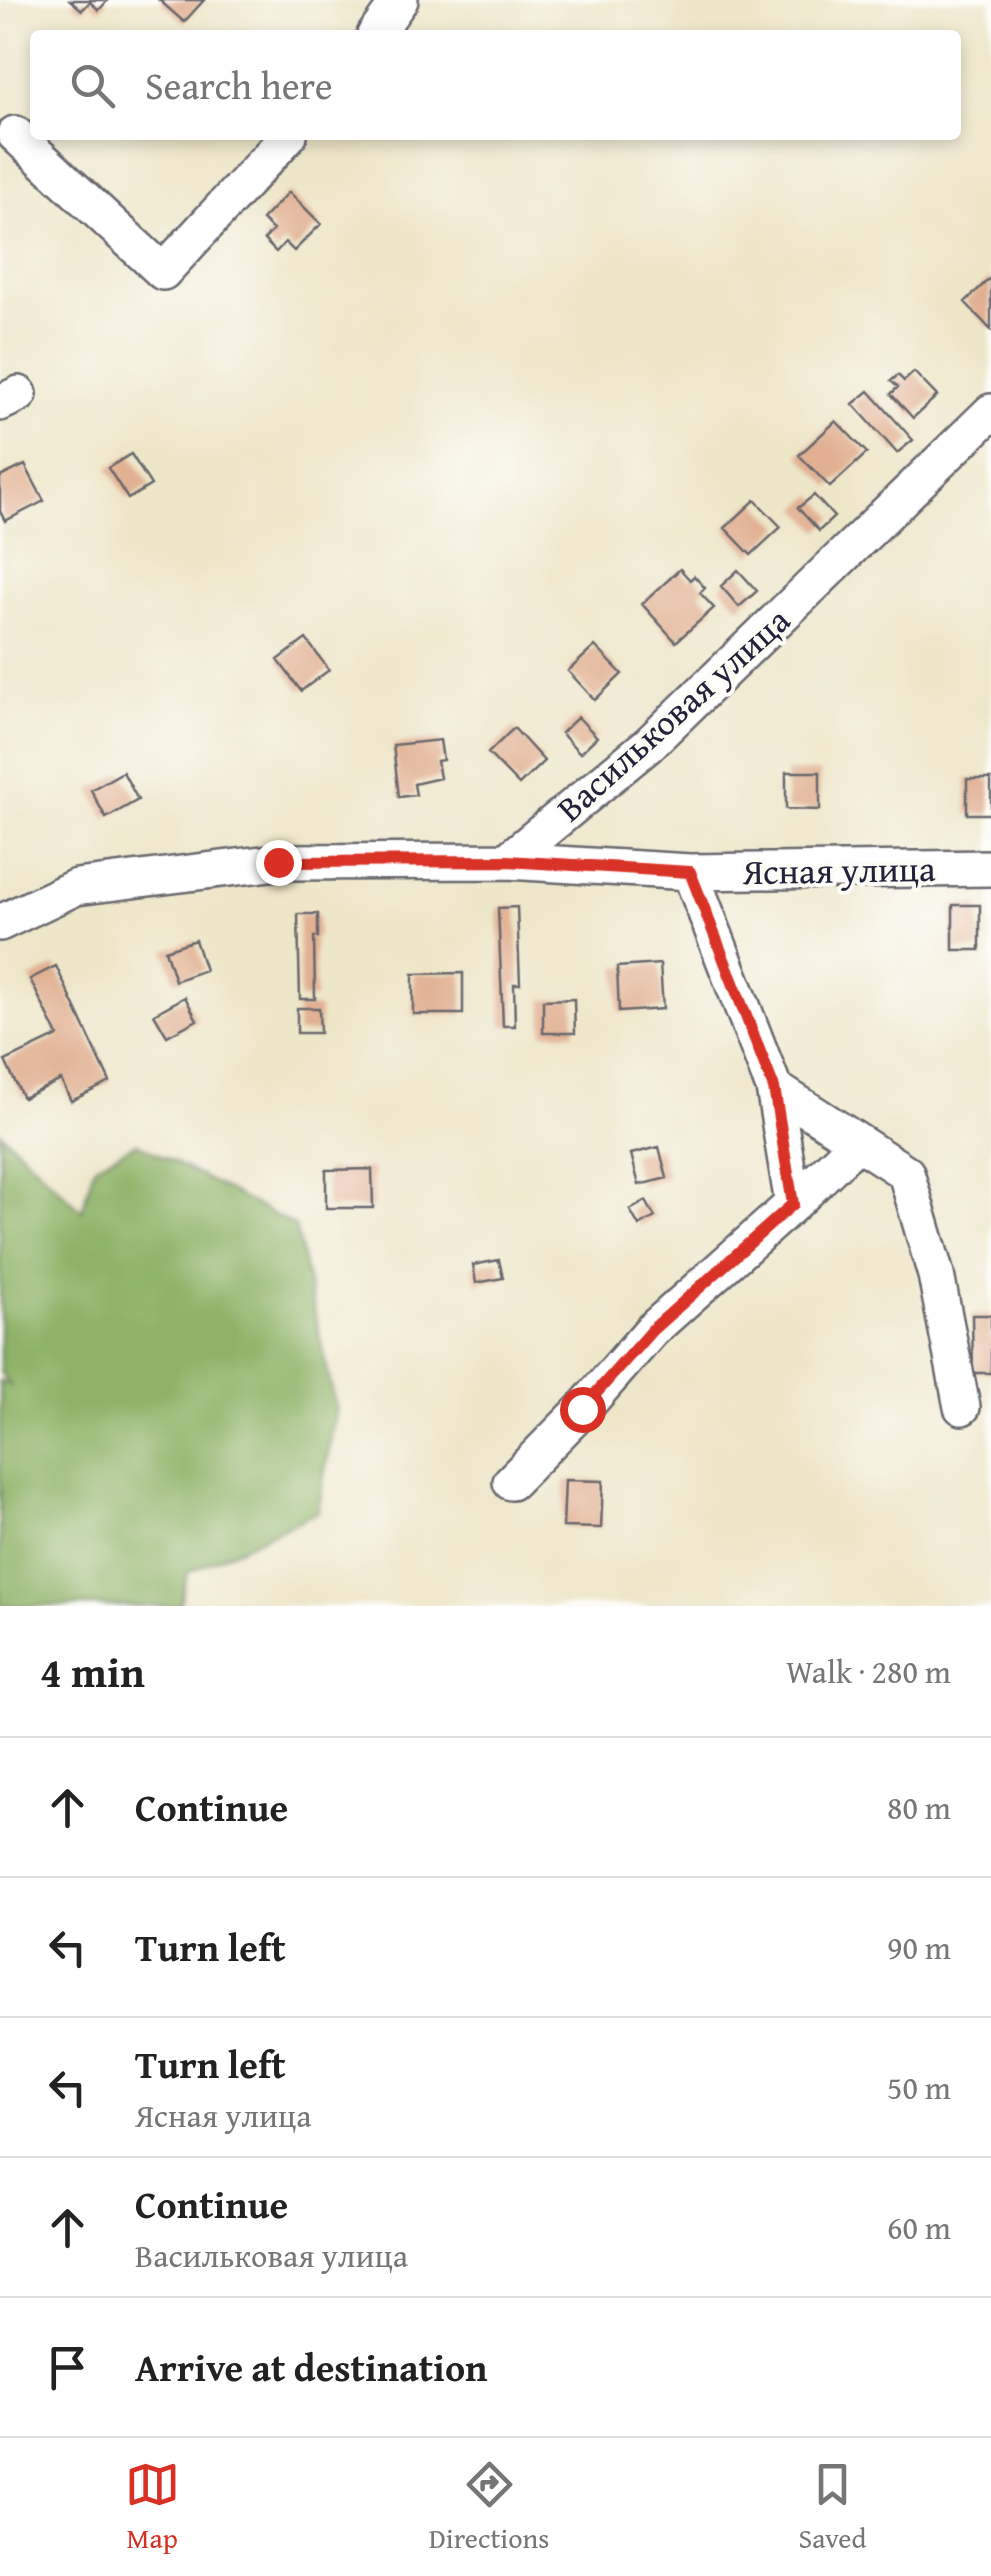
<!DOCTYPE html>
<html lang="en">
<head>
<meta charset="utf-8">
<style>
	:root { --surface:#fff; --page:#f6f6f6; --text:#222; --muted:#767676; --line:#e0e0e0; --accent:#d93025 }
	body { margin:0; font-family:"Gentium Book Plus",serif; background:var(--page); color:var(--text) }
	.stop { position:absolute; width:30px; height:30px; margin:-22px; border:8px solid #d93025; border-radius:50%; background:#fff }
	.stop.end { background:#d93025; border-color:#fff; box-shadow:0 2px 10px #0008 }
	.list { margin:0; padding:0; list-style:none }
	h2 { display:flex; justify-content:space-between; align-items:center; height:130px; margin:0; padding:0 40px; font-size:42px }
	h2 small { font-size:32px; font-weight:400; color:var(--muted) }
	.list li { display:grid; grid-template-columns:65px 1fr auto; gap:30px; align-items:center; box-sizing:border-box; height:140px; padding:0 40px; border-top:2px solid var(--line) }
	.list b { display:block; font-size:38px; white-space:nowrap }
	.list p { margin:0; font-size:32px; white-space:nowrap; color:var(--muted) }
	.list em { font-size:32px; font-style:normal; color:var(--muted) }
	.icon { flex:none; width:55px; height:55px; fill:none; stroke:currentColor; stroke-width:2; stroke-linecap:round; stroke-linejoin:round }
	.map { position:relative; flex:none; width:991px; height:1606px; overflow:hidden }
	.search { position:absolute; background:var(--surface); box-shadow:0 5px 15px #0003; left:30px; right:30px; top:30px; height:110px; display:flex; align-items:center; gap:25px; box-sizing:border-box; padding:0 35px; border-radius:10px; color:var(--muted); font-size:38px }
	.sheet { height:830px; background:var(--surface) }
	nav { display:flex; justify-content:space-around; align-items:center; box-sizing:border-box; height:140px; border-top:2px solid var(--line); background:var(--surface); font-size:28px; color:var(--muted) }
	nav a { display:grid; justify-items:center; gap:5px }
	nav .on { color:var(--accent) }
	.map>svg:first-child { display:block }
	.forest { fill:#8eb368; stroke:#586a52; stroke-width:2.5 }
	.building { fill:#e1b093 }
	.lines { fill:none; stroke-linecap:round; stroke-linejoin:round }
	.minor-casing { stroke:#69676d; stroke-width:40 }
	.minor { stroke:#fff; stroke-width:35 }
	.route { stroke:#d93025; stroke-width:12 }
	.labels { text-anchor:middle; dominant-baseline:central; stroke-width:8; stroke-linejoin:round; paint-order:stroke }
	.street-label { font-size:35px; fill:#22223b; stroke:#fdfcf7 }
</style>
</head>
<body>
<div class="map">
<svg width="991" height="1606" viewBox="0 0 991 1606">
	<rect width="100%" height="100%" fill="#fdfcf7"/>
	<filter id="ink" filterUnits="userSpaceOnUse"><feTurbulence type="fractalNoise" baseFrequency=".01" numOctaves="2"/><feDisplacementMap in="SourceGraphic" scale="20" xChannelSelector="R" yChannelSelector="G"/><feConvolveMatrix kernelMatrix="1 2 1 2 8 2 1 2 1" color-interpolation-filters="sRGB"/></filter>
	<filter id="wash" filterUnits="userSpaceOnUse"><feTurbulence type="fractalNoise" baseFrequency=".0048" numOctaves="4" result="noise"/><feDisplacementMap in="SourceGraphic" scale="40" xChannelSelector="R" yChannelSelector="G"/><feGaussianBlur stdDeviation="2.25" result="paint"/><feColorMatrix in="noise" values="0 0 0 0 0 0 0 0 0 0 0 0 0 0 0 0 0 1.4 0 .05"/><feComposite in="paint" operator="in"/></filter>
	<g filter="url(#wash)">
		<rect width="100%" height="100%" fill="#eee6c9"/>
		<!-- forest -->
		<path class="forest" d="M0 1132 82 1211 94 1166 137 1143 295 1226 336 1408 318 1512 188 1572 179 1606H0V1381L10 1385 0 1372Z"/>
		<g id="blocks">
			<!-- building -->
			<path class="building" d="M70 0H108L99 10 90 2 82 10Z
				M159 0H204L184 22Z
				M289 192 321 224 294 251 285 242 276 252 264 240 273 230 262 220Z
				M991 277V330L965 302Z
				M914 372 937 396 913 418 891 394 898 387 891 381 898 375 904 381Z
				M869 391 913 440 897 453 853 404Z
				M836 421 867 453 830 487 799 455Z
				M131 454 151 485 128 499 108 468Z
				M25 465 44 501 5 521 0 511V477Z
				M814 495 834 517 819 531 798 508Z
				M755 500 781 527 751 555 725 528Z
				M680 569 690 580 694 576 705 588 700 593 714 608 676 642 642 604Z
				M738 570 757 591 739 607 721 586Z
				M306 639 329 670 301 691 278 660Z
				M595 646 622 674 595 700 568 671Z
				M578 717 597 737 580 753 561 733Z
				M514 728 544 761 519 785 488 753Z
				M440 740 443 760 437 761 440 778 414 784 416 795 399 797 393 745Z
				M123 772 138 800 106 818 91 790Z
				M786 772H820V810L786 809Z
				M967 779H991V814H967Z
				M953 905H980V950H953Z
				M517 907 520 984H514L515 1026H503L498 908Z
				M298 914H318V937H314L315 999H300Z
				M195 940 205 970 175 981 165 950Z
				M660 964 663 1009 619 1012 617 967Z
				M56 966 110 1082 71 1101 61 1080 23 1098 5 1061 58 1036 30 979Z
				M463 973V1014H413V974Z
				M185 997 197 1020 167 1036 154 1014Z
				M574 999 575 1033H543V1000Z
				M297 1008H319L320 1033H297Z
				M659 1147 667 1178 639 1185 631 1154Z
				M372 1169 373 1208H326V1170Z
				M646 1201 655 1217 639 1226 630 1210Z
				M499 1260 503 1278 476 1283 473 1265Z
				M972 1315H991V1373H973Z
				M565 1480 603 1481 601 1528 563 1527Z"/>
		</g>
	</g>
	<g filter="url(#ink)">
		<use href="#blocks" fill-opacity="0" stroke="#69676d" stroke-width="2.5"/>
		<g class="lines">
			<!-- minor casing -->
			<g class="minor-casing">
				<path id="minor" d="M375 35 400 0
					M15 134 163 272 289 135
					M0 403 19 394
					M507 861 648 745 991 412
					M690 872 774 1088 906 1173 936 1275 962 1407
					M0 923 76 887 278 862 507 861 690 872 991 868
					M774 1088 793 1204
					M511 1482 583 1409 652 1330 793 1204 858 1142"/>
			</g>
			<!-- minor -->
			<use href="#minor" class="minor"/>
		</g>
	</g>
	<g class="lines" filter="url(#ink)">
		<!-- route -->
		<path class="route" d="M278 862 507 861 690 872 774 1088 793 1204 652 1330 582 1409"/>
	</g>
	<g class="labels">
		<!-- street labels -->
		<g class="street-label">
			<text transform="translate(673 714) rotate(-42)">Васильковая улица</text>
			<text transform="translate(839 870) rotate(-1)">Ясная улица</text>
		</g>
	</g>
</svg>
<div class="stop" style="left:582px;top:1409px"></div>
<div class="stop end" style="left:278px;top:862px"></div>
<div class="search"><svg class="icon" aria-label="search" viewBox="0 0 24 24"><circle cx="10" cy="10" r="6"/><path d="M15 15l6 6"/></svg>Search here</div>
</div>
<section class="sheet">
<h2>4 min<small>Walk · 280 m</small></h2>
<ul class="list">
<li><svg class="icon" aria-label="ahead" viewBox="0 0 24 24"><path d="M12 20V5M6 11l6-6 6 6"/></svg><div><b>Continue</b></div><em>80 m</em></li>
<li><svg class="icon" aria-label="left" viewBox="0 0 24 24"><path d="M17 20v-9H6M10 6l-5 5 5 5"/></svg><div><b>Turn left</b></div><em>90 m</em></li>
<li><svg class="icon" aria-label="left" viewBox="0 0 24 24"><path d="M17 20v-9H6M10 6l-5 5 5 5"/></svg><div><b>Turn left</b><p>Ясная улица</p></div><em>50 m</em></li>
<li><svg class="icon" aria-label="ahead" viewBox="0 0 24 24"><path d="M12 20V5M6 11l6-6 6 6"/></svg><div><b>Continue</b><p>Васильковая улица</p></div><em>60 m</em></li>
<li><svg class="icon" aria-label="arrive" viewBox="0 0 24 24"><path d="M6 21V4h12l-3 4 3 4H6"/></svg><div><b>Arrive at destination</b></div></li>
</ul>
</section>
<nav>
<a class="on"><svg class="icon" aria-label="map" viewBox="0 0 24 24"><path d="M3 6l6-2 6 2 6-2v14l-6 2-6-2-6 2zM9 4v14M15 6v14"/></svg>Map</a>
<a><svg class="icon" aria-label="directions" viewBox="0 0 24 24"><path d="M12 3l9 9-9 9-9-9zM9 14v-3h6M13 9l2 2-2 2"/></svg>Directions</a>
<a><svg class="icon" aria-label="saved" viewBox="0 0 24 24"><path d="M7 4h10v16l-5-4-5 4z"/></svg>Saved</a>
</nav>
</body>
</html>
